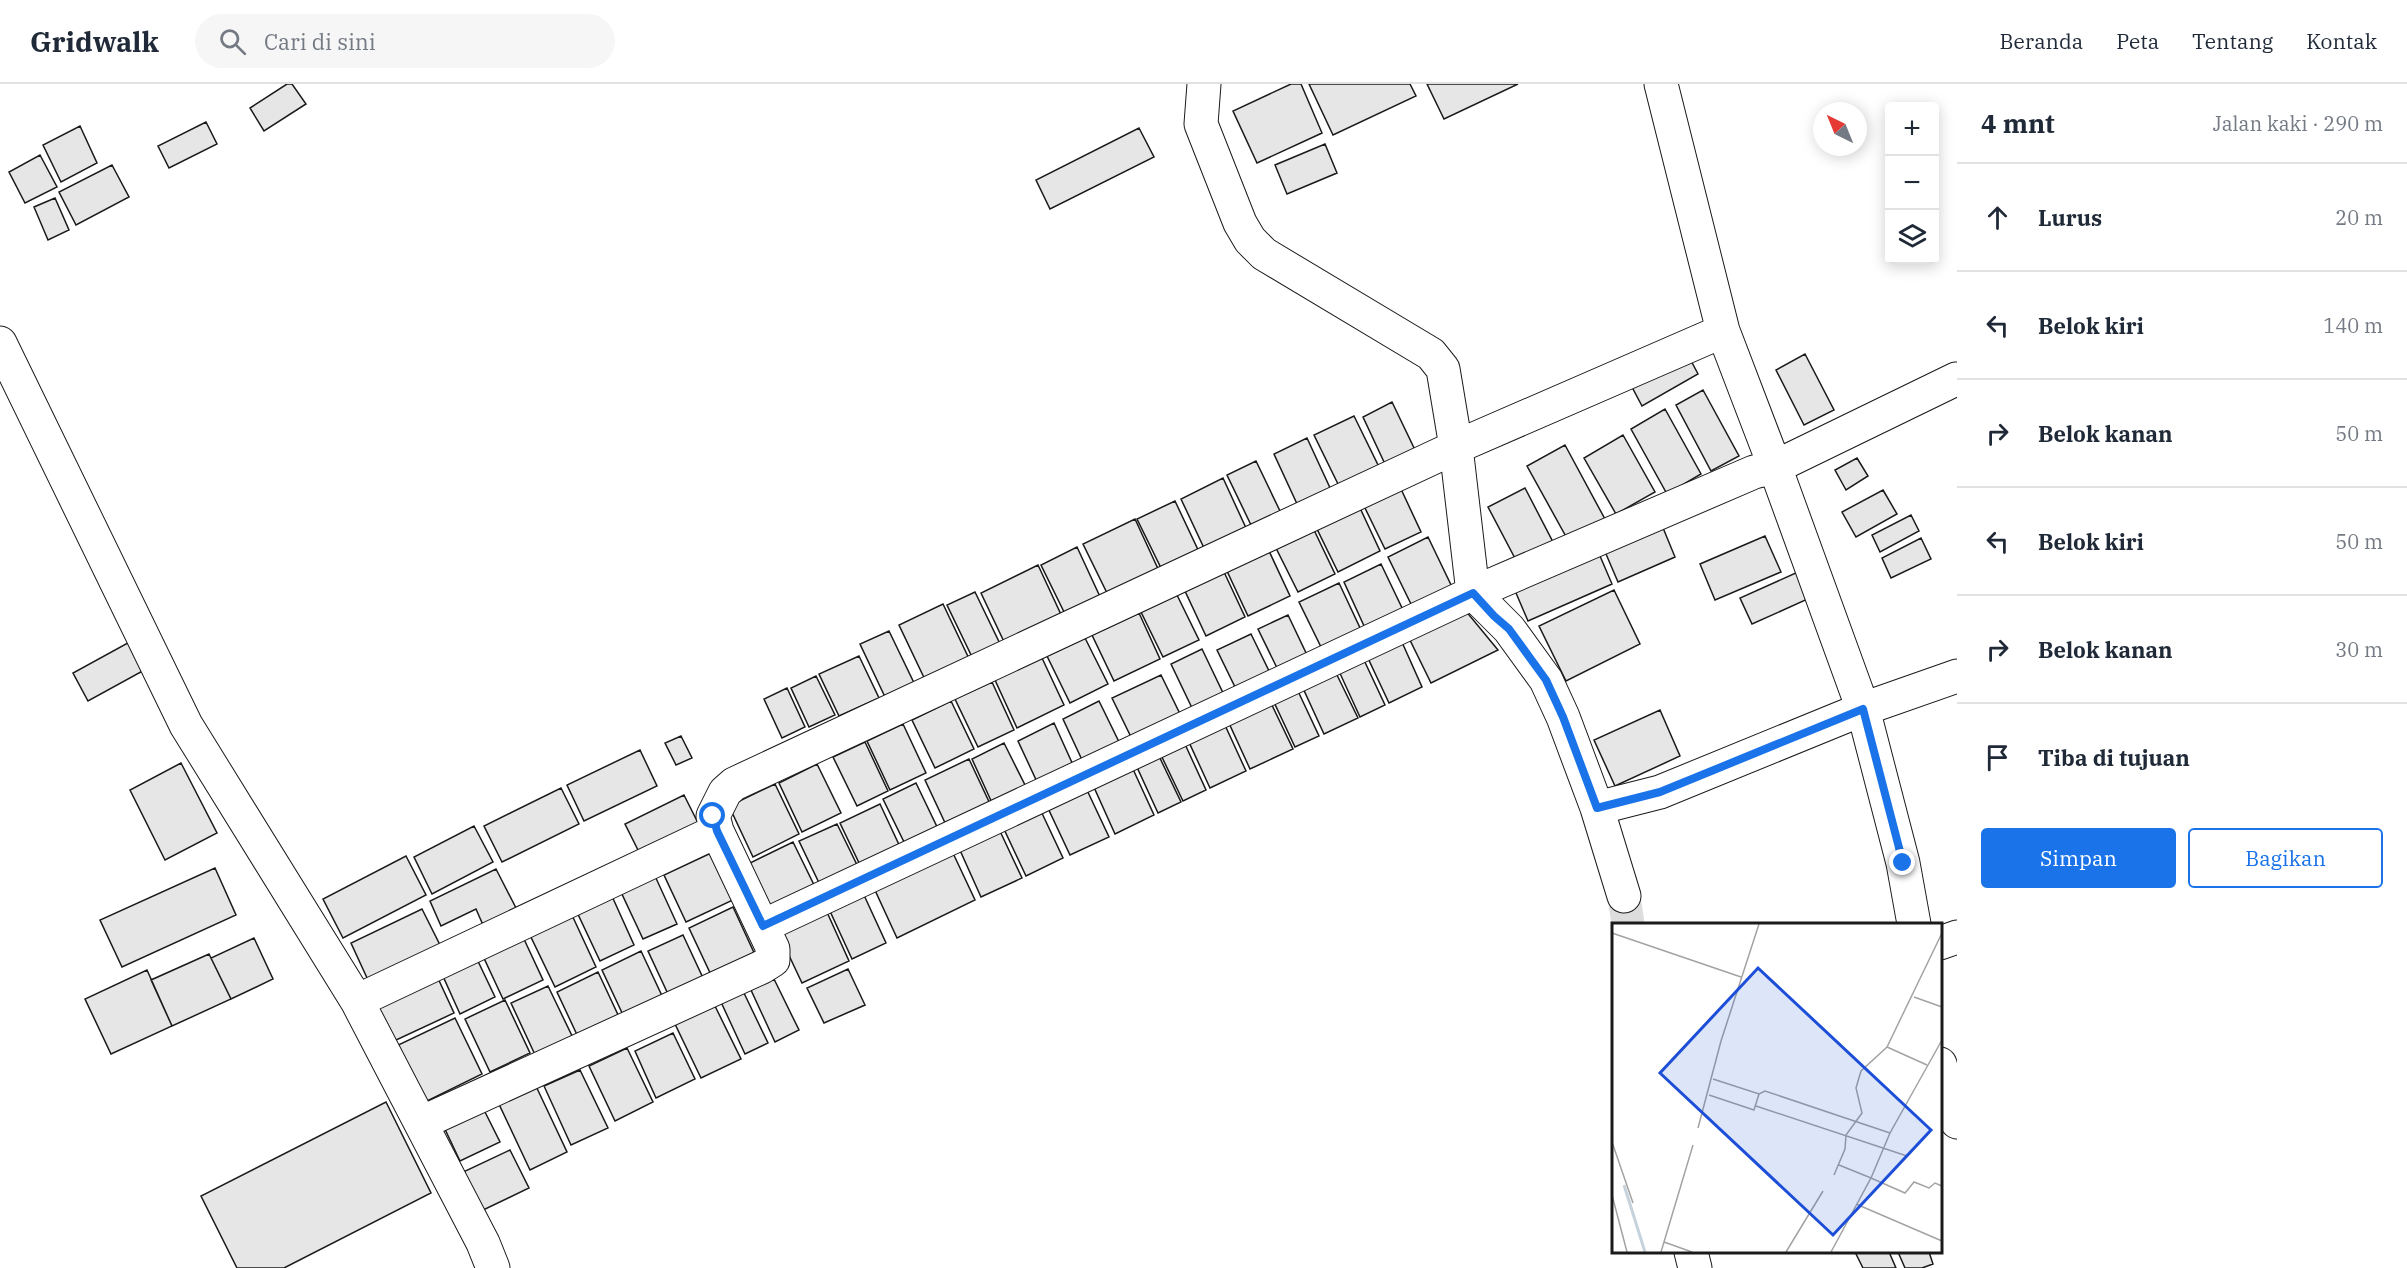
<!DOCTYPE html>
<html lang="id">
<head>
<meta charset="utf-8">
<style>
	:root { --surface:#fff; --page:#f6f6f7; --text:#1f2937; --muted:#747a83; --line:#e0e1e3; --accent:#1a73e8 }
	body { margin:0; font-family:"IBM Plex Serif",serif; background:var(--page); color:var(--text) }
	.controls { position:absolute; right:18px; top:18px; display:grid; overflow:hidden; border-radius:6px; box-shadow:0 3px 15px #0003 }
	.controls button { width:54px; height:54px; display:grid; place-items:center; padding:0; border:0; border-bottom:2px solid var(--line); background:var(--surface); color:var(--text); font:30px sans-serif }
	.compass { position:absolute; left:1813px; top:18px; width:54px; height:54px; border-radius:50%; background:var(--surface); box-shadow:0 3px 15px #0003; rotate:317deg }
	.stop { position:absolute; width:18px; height:18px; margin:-14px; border:4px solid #1a73e8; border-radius:50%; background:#fff }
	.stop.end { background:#1a73e8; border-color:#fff; box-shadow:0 2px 6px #0008 }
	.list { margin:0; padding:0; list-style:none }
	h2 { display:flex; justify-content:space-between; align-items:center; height:78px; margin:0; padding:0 24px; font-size:26px }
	h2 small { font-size:20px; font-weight:400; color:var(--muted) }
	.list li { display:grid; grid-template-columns:39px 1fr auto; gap:18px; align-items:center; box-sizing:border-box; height:108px; padding:0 24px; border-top:2px solid var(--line) }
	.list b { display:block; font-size:22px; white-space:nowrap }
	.list em { font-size:20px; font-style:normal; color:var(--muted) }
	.actions { display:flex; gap:12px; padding:18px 24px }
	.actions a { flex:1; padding:14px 0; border:2px solid var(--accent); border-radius:6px; text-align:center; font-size:21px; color:var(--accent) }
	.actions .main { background:var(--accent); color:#fff }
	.icon { flex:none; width:33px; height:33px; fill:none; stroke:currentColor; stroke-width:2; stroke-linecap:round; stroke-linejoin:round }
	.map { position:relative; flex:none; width:1957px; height:1184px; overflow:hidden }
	header { display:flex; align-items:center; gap:36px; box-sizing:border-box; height:84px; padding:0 30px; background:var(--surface); border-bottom:2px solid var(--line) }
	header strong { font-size:28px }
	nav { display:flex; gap:33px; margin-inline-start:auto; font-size:21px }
	.search { width:420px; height:54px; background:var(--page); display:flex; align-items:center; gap:15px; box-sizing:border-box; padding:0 21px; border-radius:33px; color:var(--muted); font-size:22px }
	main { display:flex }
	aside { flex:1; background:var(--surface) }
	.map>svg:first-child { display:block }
	.building { fill:#e6e6e6; stroke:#1a1a1a; stroke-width:1.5 }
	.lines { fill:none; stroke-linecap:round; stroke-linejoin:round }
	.street-tunnel { stroke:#ddd; stroke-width:33; stroke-dasharray:33 16; stroke-linecap:butt }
	.street-casing { stroke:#1a1a1a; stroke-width:35 }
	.street { stroke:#fff; stroke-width:33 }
	.route { stroke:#1a73e8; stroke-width:8 }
	.inset-river { fill:none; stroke:#c6d2dc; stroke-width:3 }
	.inset-road { fill:none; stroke:#a3a3a3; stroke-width:1.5 }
	.view { fill:#1d4ed8; fill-opacity:0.15; stroke:#1d4ed8; stroke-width:3 }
	.inset-edge { fill:none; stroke:#1a1a1a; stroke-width:3 }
</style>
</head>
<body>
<header>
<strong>Gridwalk</strong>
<div class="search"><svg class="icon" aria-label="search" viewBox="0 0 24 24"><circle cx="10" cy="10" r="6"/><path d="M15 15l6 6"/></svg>Cari di sini</div>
<nav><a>Beranda</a><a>Peta</a><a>Tentang</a><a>Kontak</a></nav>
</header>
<main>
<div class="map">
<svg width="1957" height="1184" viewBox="0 0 1957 1184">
	<rect width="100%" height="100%" fill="#fff"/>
	<!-- building -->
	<path class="building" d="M287 0H292L306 20 264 47 250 24Z
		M1291 0H1301L1322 49 1257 79 1233 27Z
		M1309 0H1410L1416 12 1333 51Z
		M1427 0H1518L1444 35Z
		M206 38 217 60 169 84 158 62Z
		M80 42 97 79 61 98 43 61Z
		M1139 44 1154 73 1050 125 1036 96Z
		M1325 60 1337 89 1287 110 1275 81Z
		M40 71 57 103 25 119 9 88Z
		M112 81 129 113 76 141 59 108Z
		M55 114 69 146 48 156 34 123Z
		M1805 270 1834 326 1804 341 1776 286Z
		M1688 271 1698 290 1642 322 1632 303Z
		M1703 306 1739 372 1711 387 1676 321Z
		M1392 318 1415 366 1385 380 1363 333Z
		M1665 325 1701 390 1667 410 1631 345Z
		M1354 332 1379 383 1339 402 1314 351Z
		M1623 351 1655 408 1616 430 1584 374Z
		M1307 354 1331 406 1298 422 1274 370Z
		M1565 361 1606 437 1569 458 1527 382Z
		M1857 374 1868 392 1846 406 1835 386Z
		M1256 377 1280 427 1251 441 1227 391Z
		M1223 394 1246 444 1204 464 1181 415Z
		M1525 404 1554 460 1518 480 1488 423Z
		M1401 405 1421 448 1385 465 1364 422Z
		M1883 406 1897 430 1856 453 1842 428Z
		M1175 417 1200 470 1163 488 1137 435Z
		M1360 424 1380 467 1338 488 1317 445Z
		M1911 431 1919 447 1880 468 1872 451Z
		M1135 435 1159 487 1108 511 1083 460Z
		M1661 439 1675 473 1618 498 1603 463Z
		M1314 446 1335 490 1298 508 1276 464Z
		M1765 452 1781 488 1715 516 1700 480Z
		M1428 453 1452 503 1412 522 1388 473Z
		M1921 454 1931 475 1891 494 1882 474Z
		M1077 463 1102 517 1067 534 1041 481Z
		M1597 465 1612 500 1528 537 1513 502Z
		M1269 467 1290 512 1248 532 1227 487Z
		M1381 480 1403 526 1365 544 1344 498Z
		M1038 481 1064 537 1007 564 981 509Z
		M1224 488 1245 533 1206 552 1185 507Z
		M1798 488 1810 514 1752 540 1740 514Z
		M1339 499 1361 546 1322 565 1299 518Z
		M1614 506 1640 560 1566 597 1539 542Z
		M975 508 1002 564 974 577 947 521Z
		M1177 511 1199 556 1163 573 1141 528Z
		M943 520 972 581 928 602 899 541Z
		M1465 526 1498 566 1431 599 1408 552Z
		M1139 529 1160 575 1114 597 1092 551Z
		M1288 531 1307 571 1278 586 1258 545Z
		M889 547 915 601 886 615 860 560Z
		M1251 550 1270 589 1236 605 1217 566Z
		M1085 554 1108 600 1070 619 1047 572Z
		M135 555 150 583 88 617 73 589Z
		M1401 556 1422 603 1389 619 1367 572Z
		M1202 565 1224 611 1193 626 1171 580Z
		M859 572 879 614 839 632 819 590Z
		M1042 574 1064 621 1017 644 995 596Z
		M1363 574 1385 621 1360 633 1338 585Z
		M1335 587 1358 634 1324 650 1302 602Z
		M1161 591 1181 632 1132 655 1112 614Z
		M816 592 835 631 809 643 791 604Z
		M992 598 1014 646 978 663 955 615Z
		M787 604 805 643 782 654 764 615Z
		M1297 605 1319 652 1295 663 1273 616Z
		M951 617 974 665 935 684 912 636Z
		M1099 617 1120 660 1083 678 1063 635Z
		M1270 617 1293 665 1250 685 1228 637Z
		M1660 626 1680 672 1615 702 1594 656Z
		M1054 639 1074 683 1038 700 1018 657Z
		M1224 639 1246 687 1210 704 1188 656Z
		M903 640 926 689 890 706 867 657Z
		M681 652 692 674 676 681 665 659Z
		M865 658 888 707 857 722 833 673Z
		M1184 658 1206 706 1183 717 1160 669Z
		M1004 659 1027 705 993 721 972 675Z
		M640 666 657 702 584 737 567 701Z
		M1158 670 1181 718 1158 729 1136 681Z
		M969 675 991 722 947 743 925 696Z
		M181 679 217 749 165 776 130 706Z
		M817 680 841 729 802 748 779 699Z
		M1132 683 1154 731 1115 750 1093 701Z
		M916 699 939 747 906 762 883 715Z
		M775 700 799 750 753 773 729 722Z
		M561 704 579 740 502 778 484 742Z
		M1086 704 1109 753 1070 771 1047 722Z
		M684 711 699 741 640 770 625 740Z
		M880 720 901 765 861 783 840 739Z
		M1040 725 1063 774 1026 792 1003 743Z
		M837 740 859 785 821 803 799 757Z
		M474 742 493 778 432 810 414 773Z
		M999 745 1022 794 981 813 959 764Z
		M793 758 816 805 770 827 748 780Z
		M952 767 975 816 897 854 874 804Z
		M711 769 733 816 686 838 664 791Z
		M406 772 426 811 343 854 323 815Z
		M215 784 236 831 122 883 100 836Z
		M496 785 516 824 483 841 476 825 441 842 430 817Z
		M655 792 677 840 643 855 621 808Z
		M863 809 886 859 852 875 829 825Z
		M611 810 634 861 600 877 576 826Z
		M733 823 756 873 712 893 689 844Z
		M422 825 440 861 368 896 351 859Z
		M826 826 849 877 802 899 778 848Z
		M571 829 596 883 555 903 529 849Z
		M683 851 703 894 668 910 648 867Z
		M523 853 543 896 503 915 483 872Z
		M254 854 273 895 231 915 211 874Z
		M641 867 663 914 624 933 602 886Z
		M209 870 231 915 172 942 151 896Z
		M476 873 495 913 460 930 442 890Z
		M848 885 865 921 824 939 807 904Z
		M147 886 172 942 111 970 85 915Z
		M598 888 620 935 579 955 557 908Z
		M436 890 454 929 394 957 375 919Z
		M774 895 799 946 775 958 751 906Z
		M548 902 574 956 537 975 511 919Z
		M743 907 768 959 745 970 721 918Z
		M505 916 530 969 490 988 465 935Z
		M714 920 741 975 701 994 675 940Z
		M455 934 482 990 421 1020 394 963Z
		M673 949 695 995 656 1014 635 967Z
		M627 964 653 1018 615 1037 589 982Z
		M580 986 608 1044 571 1061 544 1002Z
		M535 1000 567 1068 530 1086 498 1018Z
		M386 1018 431 1109 284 1184H237L201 1112Z
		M482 1022 500 1058 460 1077 443 1041Z
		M510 1066 529 1104 479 1128 461 1089Z
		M1855 1168H1889L1896 1184H1863Z
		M1898 1168H1929L1933 1180 1922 1184H1905Z"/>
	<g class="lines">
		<!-- street-tunnel -->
		<path class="street-tunnel" d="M1624 812 1628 840"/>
		<!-- street casing -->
		<g class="street-casing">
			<path id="street" d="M1204 0 1201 40 1240 139 1250 156 1264 170 1431 270 1443 285 1456 363 1473 509 1509 545 1546 596 1563 633 1597 724 1624 812
				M0 259 186 641 357 917 483 1159 493 1184
				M1597 724 1660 708 1863 625 1775 383 1723 247 1661 0
				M1914 840 1903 779 1863 625 1957 592
				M763 842 1473 509 1754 388 1775 383 1956 295
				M1940 859 1957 853
				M357 917 717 747 713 732 725 708 734 700 1456 363 1723 247
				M1940 980 1957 1038
				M421 1039 762 883 773 876V865L717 747
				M1691 1168 1695 1184"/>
		</g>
		<!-- street -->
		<use href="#street" class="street"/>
	</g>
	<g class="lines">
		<!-- route -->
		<path class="route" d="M713 732 717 747 763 842 1473 509 1494 532 1509 545 1546 596 1563 633 1597 724 1660 708 1863 625 1903 779"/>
	</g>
	<!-- overview -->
	<g transform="translate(1612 839)">
		<rect width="330" height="330" fill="#fff"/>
		<path class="inset-river" d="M12 262 33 329"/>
		<path class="inset-road" d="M0 10 129 54M302 74 330 84M275 124 315 142M101 156 147 171 153 168 278 210M97 172 142 187 147 171M144 183 295 233M86 205 109 118 147 1M0 219 21 280M227 242 259 255 278 210 330 117M222 252 233 226 234 212 250 190 244 165 249 148 275 124 330 10M0 272 15 329M244 281 330 318M52 319 80 329M49 329 81 222M174 329 211 268M219 329 259 255 293 270 302 259 317 265 323 260 330 263"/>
		<path class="view" d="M146 45 319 207 221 312 48 150Z"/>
		<rect width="330" height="330" class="inset-edge"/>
	</g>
</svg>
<div class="controls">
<button>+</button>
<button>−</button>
<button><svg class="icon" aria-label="layers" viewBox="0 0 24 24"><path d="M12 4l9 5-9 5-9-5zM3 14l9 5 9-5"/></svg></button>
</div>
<svg class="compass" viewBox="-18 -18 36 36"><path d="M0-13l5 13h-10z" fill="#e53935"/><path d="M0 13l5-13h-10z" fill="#747a83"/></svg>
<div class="stop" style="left:713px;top:732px"></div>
<div class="stop end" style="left:1903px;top:779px"></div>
</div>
<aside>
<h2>4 mnt<small>Jalan kaki · 290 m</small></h2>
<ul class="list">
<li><svg class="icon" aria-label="ahead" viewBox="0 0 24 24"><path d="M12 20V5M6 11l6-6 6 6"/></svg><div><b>Lurus</b></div><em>20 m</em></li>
<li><svg class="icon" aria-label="left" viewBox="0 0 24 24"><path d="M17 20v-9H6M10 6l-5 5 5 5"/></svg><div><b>Belok kiri</b></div><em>140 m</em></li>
<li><svg class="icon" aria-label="right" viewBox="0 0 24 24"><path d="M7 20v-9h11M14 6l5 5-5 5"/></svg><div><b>Belok kanan</b></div><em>50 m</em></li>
<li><svg class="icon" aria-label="left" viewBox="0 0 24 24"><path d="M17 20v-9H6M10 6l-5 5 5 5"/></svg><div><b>Belok kiri</b></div><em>50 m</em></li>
<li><svg class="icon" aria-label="right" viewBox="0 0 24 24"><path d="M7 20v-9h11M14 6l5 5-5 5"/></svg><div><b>Belok kanan</b></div><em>30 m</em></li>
<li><svg class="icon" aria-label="arrive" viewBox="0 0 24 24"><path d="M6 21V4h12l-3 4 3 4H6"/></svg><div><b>Tiba di tujuan</b></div></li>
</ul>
<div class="actions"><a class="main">Simpan</a><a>Bagikan</a></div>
</aside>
</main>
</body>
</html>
